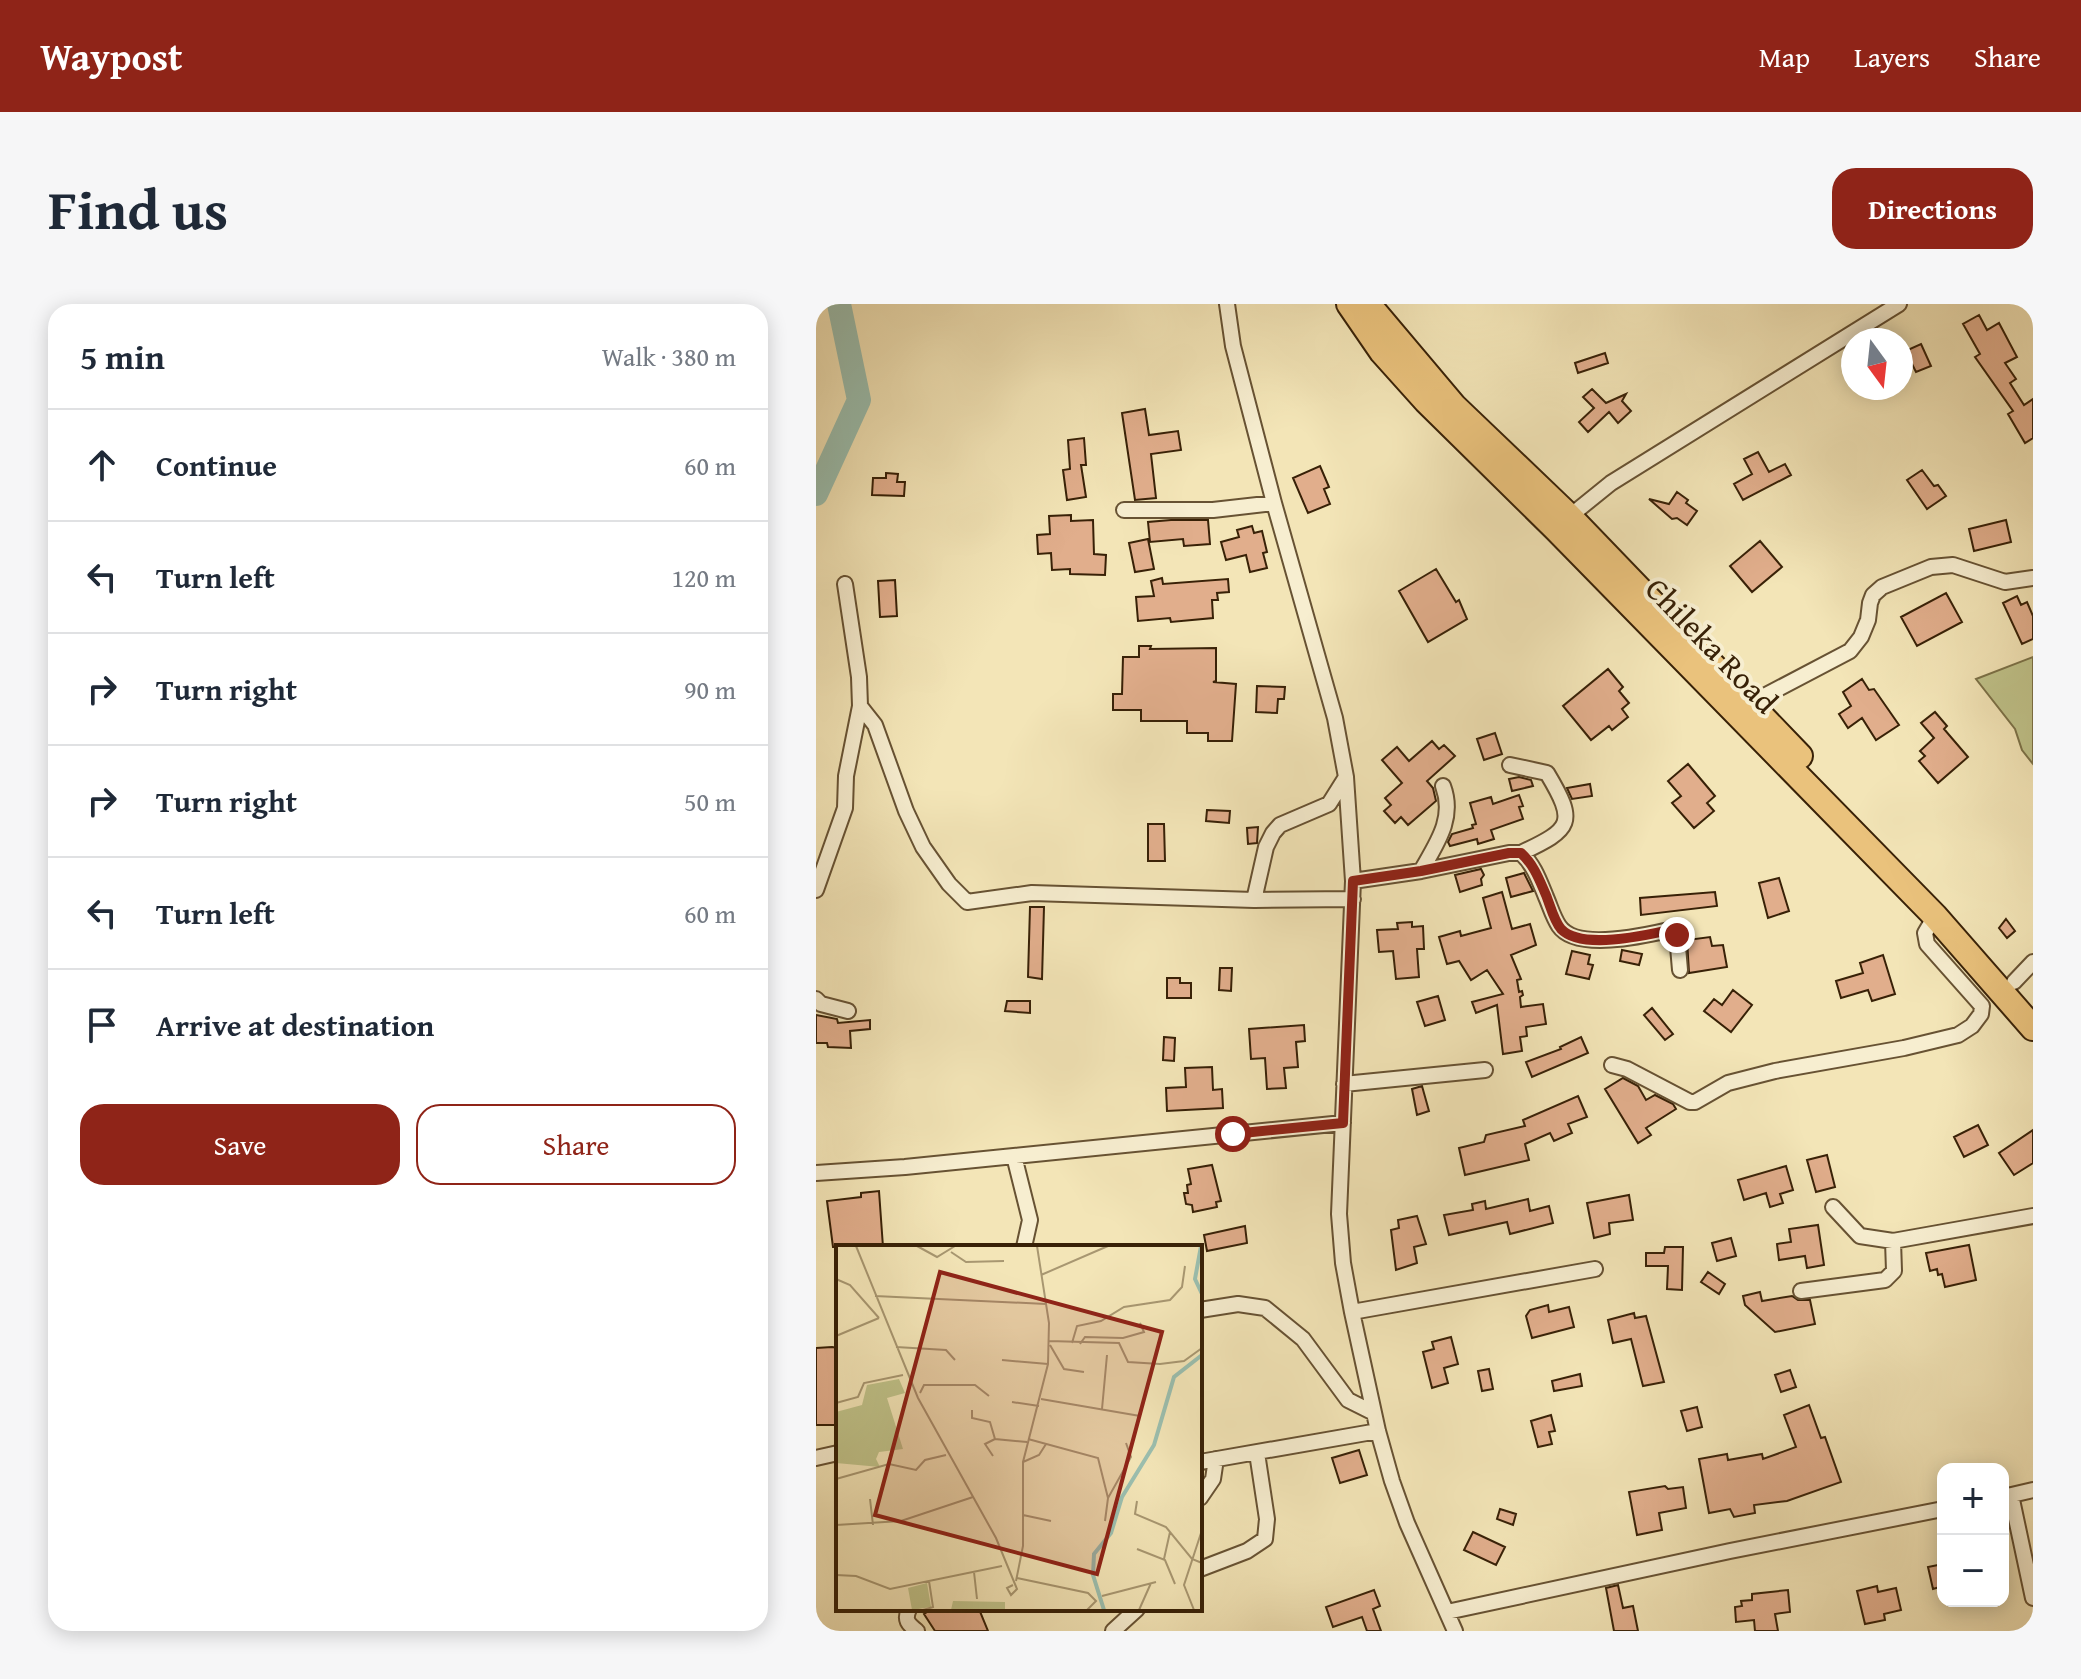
<!DOCTYPE html>
<html lang="en">
<head>
<meta charset="utf-8">
<style>
	:root { --surface:#fff; --page:#f6f6f7; --text:#1f2937; --muted:#747a83; --line:#e0e1e3; --accent:#8f2418 }
	body { margin:0; font-family:"Gentium Book Plus",serif; background:var(--page); color:var(--text) }
	.controls { position:absolute; right:24px; bottom:24px; display:grid; overflow:hidden; border-radius:16px; box-shadow:0 4px 20px #0003 }
	.controls button { width:72px; height:72px; display:grid; place-items:center; padding:0; border:0; border-bottom:2px solid var(--line); background:var(--surface); color:var(--text); font:40px sans-serif }
	.compass { position:absolute; left:1025px; top:24px; width:72px; height:72px; border-radius:50%; background:var(--surface); box-shadow:0 4px 20px #0003; rotate:165deg }
	.stop { position:absolute; width:24px; height:24px; margin:-18px; border:6px solid #8f2418; border-radius:50%; background:#fff }
	.stop.end { background:#8f2418; border-color:#fff; box-shadow:0 2px 8px #0008 }
	.list { margin:0; padding:0; list-style:none }
	h2 { display:flex; justify-content:space-between; align-items:center; height:104px; margin:0; padding:0 32px; font-size:34px }
	h2 small { font-size:26px; font-weight:400; color:var(--muted) }
	.list li { display:grid; grid-template-columns:52px 1fr auto; gap:24px; align-items:center; box-sizing:border-box; height:112px; padding:0 32px; border-top:2px solid var(--line) }
	.list b { display:block; font-size:30px; white-space:nowrap }
	.list em { font-size:26px; font-style:normal; color:var(--muted) }
	.actions { display:flex; gap:16px; padding:24px 32px }
	.actions a { flex:1; padding:18px 0; border:2px solid var(--accent); border-radius:24px; text-align:center; font-size:28px; color:var(--accent) }
	.actions .main { background:var(--accent); color:#fff }
	.icon { flex:none; width:44px; height:44px; fill:none; stroke:currentColor; stroke-width:2; stroke-linecap:round; stroke-linejoin:round }
	.map { position:relative; flex:none; width:1217px; height:1327px; overflow:hidden; border-radius:24px }
	header { display:flex; align-items:center; gap:48px; box-sizing:border-box; height:112px; padding:0 40px; background:var(--accent); color:#fff }
	header strong { font-size:38px }
	nav { display:flex; gap:44px; margin-inline-start:auto; font-size:28px }
	.intro { display:flex; align-items:center; justify-content:space-between; box-sizing:border-box; height:192px; padding:0 48px }
	h1 { margin:0; font-size:56px }
	.button { padding:20px 36px; border-radius:24px; background:var(--accent); color:#fff; font-size:28px; font-weight:700 }
	main { display:flex; gap:48px; padding:0 48px }
	aside { flex:1; background:var(--surface); border-radius:24px; box-shadow:0 4px 20px #0003 }
	.map>svg:first-child { display:block }
	.green { fill:#c0c38a; stroke:#7c7248; stroke-width:2 }
	.lines { fill:none; stroke-linecap:round; stroke-linejoin:round }
	.river { stroke:#9bbfaf; stroke-width:24 }
	.building { fill:#e1ae8c; stroke:#382107; stroke-width:2 }
	.street-casing { stroke:#675233; stroke-width:18 }
	.highway-casing { stroke:#382107; stroke-width:28 }
	.street { stroke:#f7eed0; stroke-width:14 }
	.highway { stroke:#eac27c; stroke-width:24 }
	.route { stroke:#8f2418; stroke-width:10 }
	.labels { text-anchor:middle; dominant-baseline:central; stroke-width:8; stroke-linejoin:round; paint-order:stroke }
	.street-label { font-size:32px; fill:#382107; stroke:#f7eed0 }
	.inset-river { fill:none; stroke:#9bbfaf; stroke-width:4 }
	.inset-road { fill:none; stroke:#a89771; stroke-width:2 }
	.view { fill:#8f2418; fill-opacity:0.15; stroke:#8f2418; stroke-width:4 }
	.inset-edge { fill:none; stroke:#382107; stroke-width:4 }
</style>
</head>
<body>
<header>
<strong>Waypost</strong>
<nav><a>Map</a><a>Layers</a><a>Share</a></nav>
</header>
<div class="intro"><h1>Find us</h1><a class="button">Directions</a></div>
<main>
<aside>
<h2>5 min<small>Walk · 380 m</small></h2>
<ul class="list">
<li><svg class="icon" aria-label="ahead" viewBox="0 0 24 24"><path d="M12 20V5M6 11l6-6 6 6"/></svg><div><b>Continue</b></div><em>60 m</em></li>
<li><svg class="icon" aria-label="left" viewBox="0 0 24 24"><path d="M17 20v-9H6M10 6l-5 5 5 5"/></svg><div><b>Turn left</b></div><em>120 m</em></li>
<li><svg class="icon" aria-label="right" viewBox="0 0 24 24"><path d="M7 20v-9h11M14 6l5 5-5 5"/></svg><div><b>Turn right</b></div><em>90 m</em></li>
<li><svg class="icon" aria-label="right" viewBox="0 0 24 24"><path d="M7 20v-9h11M14 6l5 5-5 5"/></svg><div><b>Turn right</b></div><em>50 m</em></li>
<li><svg class="icon" aria-label="left" viewBox="0 0 24 24"><path d="M17 20v-9H6M10 6l-5 5 5 5"/></svg><div><b>Turn left</b></div><em>60 m</em></li>
<li><svg class="icon" aria-label="arrive" viewBox="0 0 24 24"><path d="M6 21V4h12l-3 4 3 4H6"/></svg><div><b>Arrive at destination</b></div></li>
</ul>
<div class="actions"><a class="main">Save</a><a>Share</a></div>
</aside>
<div class="map">
<svg width="1217" height="1327" viewBox="0 0 1217 1327">
	<rect width="100%" height="100%" fill="#f3e5b7"/>
	<filter id="stains"><feTurbulence type="fractalNoise" baseFrequency=".0025" numOctaves="4"/><feColorMatrix values="0 0 0 0 .2 0 0 0 0 .09 0 0 0 0 .02 0 0 0 .5 -.17"/></filter>
	<radialGradient id="worn" r=".72"><stop offset=".6" stop-color="#630" stop-opacity="0"/><stop offset="1" stop-color="#630" stop-opacity=".3"/></radialGradient>
	<!-- green -->
	<path class="green" d="M1217 353V460L1206 446 1199 425 1160 375Z"/>
	<g class="lines">
		<!-- river -->
		<path class="river" d="M0 190 43 96 23 0"/>
	</g>
	<!-- building -->
	<path class="building" d="M1163 11 1171 26 1183 19 1201 53 1189 59 1200 75 1194 79 1208 101 1217 95V134L1209 139 1192 110 1197 107 1159 53 1164 50 1147 20Z
		M1105 40 1115 62 1100 68 1094 56 1089 58 1085 49Z
		M789 49 792 59 762 69 759 59Z
		M776 85 790 99 810 90 806 97 815 107 802 119 793 108 772 128 763 118 778 104 767 93Z
		M329 105 333 131 362 127 365 146 335 150 340 194 319 196 306 109Z
		M268 134 270 161H265L270 193 251 196 247 166 254 165 252 136Z
		M942 148 953 168 969 160 975 171 927 196 918 180 936 170 928 155Z
		M504 162 513 183 508 185 514 200 492 209 477 174Z
		M1106 166 1118 182 1122 181 1130 192 1111 205 1091 176Z
		M70 169 82 170 81 178H89L88 192 56 191 57 174H70Z
		M861 188 872 196 870 199 881 207 871 221 861 214 856 215 833 195 853 200Z
		M255 211V217L277 216 278 250 290 251 289 271 254 270V265L236 266 235 249 222 250 221 231 234 230 233 212Z
		M355 216H392L394 240 368 242 367 235 334 238 332 218Z
		M1190 216 1195 238 1158 247 1153 225Z
		M436 222 438 229 446 227 451 248 447 249 451 264 434 268 430 251 410 256 405 238 423 233 421 226Z
		M332 235 338 265 319 268 313 239Z
		M944 237 966 263 936 288 914 262Z
		M620 265 640 298 643 296 651 315 612 338 583 287Z
		M346 274 347 280 412 275 413 288 401 289 402 296H396L397 314 355 318 354 314 322 317 320 293 338 292 335 277Z
		M79 276 81 312 64 313 62 277Z
		M1130 289 1146 318 1101 342 1085 313Z
		M1201 292 1205 301 1211 298 1217 312V335L1206 340 1187 299Z
		M323 342H335L334 345 400 344V377L397 378 420 380 416 437H392V429H371V417H325V406H297V390H306L307 353H323Z
		M792 365 807 383 803 387 813 399 806 405 812 413 796 426 793 422 775 436 747 402Z
		M1046 375 1053 386 1058 385 1083 421 1060 436 1046 414 1032 424 1023 410 1035 402 1027 388Z
		M441 382 469 383 468 395H462L461 409 440 408Z
		M1119 408 1131 422 1128 425 1152 453 1122 479 1103 457 1109 452 1104 447 1118 434 1105 419Z
		M679 429 686 450 668 456 661 435Z
		M616 437 623 445 628 441 639 452 611 477 617 484 620 497 592 521 585 513 579 519 568 507 575 501 569 494 586 479 566 456 581 443 593 457Z
		M872 460 899 492 891 499 898 507 878 524 856 499 865 492 852 477Z
		M703 473 715 476 717 482 696 487 693 475Z
		M774 480 776 492 756 495 751 484Z
		M703 491 707 502 703 503 707 515 675 526 678 535 662 540 661 535 634 542 632 538 636 530 657 524 656 521 660 520 654 499 675 493 677 500Z
		M391 506 414 507 413 519 390 517Z
		M332 520H348L349 557H332Z
		M442 523 441 539 432 540 431 524Z
		M665 565 668 571 665 575 666 581 644 588 639 571Z
		M708 569 717 587 695 593 690 574Z
		M963 574 973 607 952 614 943 579Z
		M686 588 696 625 714 620 720 641 695 651 705 675 701 676 703 688 706 687 707 691 704 693 705 703 727 700 730 720 710 723 711 732 704 733 706 747 687 750 681 701 660 709 656 698 687 690 671 666 655 676 643 657 631 660 623 633 644 627 645 632 675 624 667 594Z
		M899 588 901 602 825 611 824 594Z
		M214 603H228L226 675 212 673Z
		M1190 615 1199 627 1191 634 1183 624Z
		M596 618V623L607 622 608 645H601L603 673 580 675 577 647 563 648 561 626 582 625 581 619Z
		M894 633 896 642 907 641 911 663 873 669 871 636Z
		M806 646 826 650 823 661 804 657Z
		M756 647 774 651 772 660 777 661 773 675 750 670Z
		M1067 651 1079 690 1056 697 1052 686 1025 694 1020 677 1047 669 1044 659Z
		M404 664H416L415 687 403 686Z
		M351 674H364V679H375V694H351Z
		M917 686 936 701 915 728 888 707 898 695 906 701Z
		M622 692 629 716 609 722 601 698Z
		M191 697H214V709L189 707Z
		M836 704 857 730 849 736 828 711Z
		M0 711 21 715 22 719 54 716V725L34 727 35 744 12 743 11 739H0Z
		M488 721 489 737 480 738 482 763 468 764 470 784 451 785 449 754 435 755 433 725Z
		M348 733 359 734 358 757 347 756Z
		M765 733 772 749 716 773 710 758 745 745 744 743Z
		M396 763 397 786 406 785 407 804 351 807 350 784 370 783 369 764Z
		M807 774 822 782 830 796 839 791 857 800 860 805 830 824 835 831 822 839 789 785Z
		M606 782 613 807 601 811 596 785Z
		M762 792 771 813 752 820 756 829 738 837 734 829 709 840 713 856 649 871 643 844 668 838 670 831 709 822 707 816Z
		M1162 821 1172 841 1148 853 1138 833Z
		M1217 826V859L1198 871 1183 849Z
		M1011 851 1019 883 1000 888 991 856Z
		M396 861 405 897 400 898 401 903 377 908 376 901 370 900 368 889H372L371 881 375 880 372 865Z
		M970 862 977 886 964 890 967 899 954 903 950 889 928 896 922 876Z
		M63 887 67 943H17L11 897 45 893V889Z
		M813 891 817 916 793 919 794 930 778 934 771 899Z
		M712 895 714 907 733 902 737 919 694 930 691 918 633 931 628 911 657 906 656 900 669 897 670 905Z
		M601 912 610 940 598 943 601 959 580 966 575 926 583 924 582 916Z
		M1002 921 1008 961 991 964 989 952 963 956 961 940 975 938 973 925Z
		M429 922 431 939 391 947 388 931Z
		M915 934 920 952 901 957 896 939Z
		M1153 941 1160 976 1129 983 1126 970 1122 971 1121 965 1114 967 1110 949Z
		M849 943H867L866 986 851 985 852 962H830V949H848Z
		M892 968 909 980 903 990 885 978Z
		M944 988 946 997 976 992 982 996H994L999 1020 959 1028 929 1001 927 992Z
		M732 1001 733 1008 753 1003 758 1023 716 1034 710 1012 714 1006Z
		M818 1009 819 1014 830 1012 848 1078 827 1082 815 1035 797 1039 792 1016Z
		M635 1033 642 1060 628 1064 632 1079 616 1084 607 1048 618 1045 616 1038Z
		M16 1043 22 1044 20 1121H0V1044Z
		M673 1065 677 1085 666 1087 662 1067Z
		M974 1066 980 1083 965 1088 959 1071Z
		M764 1070 766 1082 738 1087 736 1077Z
		M993 1101 1005 1134 1009 1133 1025 1178 971 1197 938 1201 939 1209 918 1213 914 1205 893 1209 883 1155 911 1150 912 1156 946 1150 947 1155 980 1143 968 1111Z
		M881 1103 886 1123 871 1127 865 1107Z
		M735 1111 739 1127 733 1128 736 1140 722 1143 715 1117Z
		M543 1146 551 1171 524 1179 516 1154Z
		M849 1182 852 1185 867 1183 870 1204 843 1209 846 1226 821 1231 813 1188Z
		M684 1205 700 1210 697 1221 681 1215Z
		M657 1228 689 1243 680 1261 648 1246Z
		M1127 1260V1282L1117 1285 1112 1263Z
		M802 1281 807 1304 817 1302 822 1327H798L790 1284Z
		M1061 1282 1062 1288 1080 1284 1085 1306 1068 1310 1069 1316 1049 1320 1041 1287Z
		M558 1286 564 1302 557 1305 565 1327H551L546 1313 517 1323 510 1303Z
		M972 1286 974 1308 959 1310 962 1327H939L938 1316 920 1318 919 1303 926 1302 925 1297 936 1296V1290Z
		M116 1305H163L172 1327H119L108 1310Z"/>
	<g class="lines">
		<!-- street casing -->
		<g class="street-casing">
			<path id="street" d="M411 0 417 42 458 199 519 414 530 473 537 577 523 910 527 959 536 1008 562 1127 576 1177 591 1219 639 1327
				M308 206H397L458 199
				M748 217 795 179 1083 0
				M933 400 1034 347 1045 333 1052 316 1054 299 1057 291 1066 283 1115 263 1137 261 1189 278 1217 274
				M44 402 59 421 90 507 107 543 133 580 151 598 216 589 438 596 537 595
				M694 461 731 469C761 519 756 525 705 549
				M605 567C621 539 639 514 627 482
				M537 577 605 567 693 549H705C718 561 723 576 730 593 734 602 737 613 743 622 760 647 827 632 853 626L861 631 864 666
				M0 586 29 504 30 472 44 402 43 373 29 280
				M438 596 450 543 457 529 464 521 513 500 530 473
				M1198 678 1217 658
				M0 695 5 700 32 707
				M796 761 811 765 874 798H879L912 779 959 767 1088 744 1142 731 1156 722 1165 710 1166 702 1111 640 1109 629 1119 612
				M528 780 669 766
				M198 852 214 916 208 943
				M0 869 89 863 527 819
				M1017 903 1044 932 1077 937 1217 912
				M985 987 1069 976 1078 967 1077 937
				M384 1006 422 1000 449 1004 487 1035 532 1096 558 1109
				M536 1008 779 965
				M0 1154 22 1149
				M384 1158 562 1127
				M1195 1191 1217 1294
				M1187 1193 1217 1186
				M384 1194 397 1175 400 1155
				M384 1265 431 1247 449 1235 451 1215 441 1149
				M93 1305C88 1316 92 1320 101 1327
				M631 1308 914 1247 1127 1205
				M297 1327 321 1305"/>
		</g>
		<!-- highway casing -->
		<g class="highway-casing">
			<path id="highway" d="M533 0 566 48 610 97 740 225 1119 612 1217 724
				M552 0 638 102 753 212 984 452"/>
		</g>
		<!-- street -->
		<use href="#street" class="street"/>
		<!-- highway -->
		<use href="#highway" class="highway"/>
	</g>
	<g class="lines">
		<!-- route -->
		<path class="route" d="M417 830 527 819 537 577 605 567 693 549H705C718 561 723 575 730 591 734 601 738 617 745 625 765 646 827 632 853 626L861 631"/>
	</g>
	<g class="labels">
		<!-- street labels -->
		<g class="street-label">
			<text transform="translate(896 341) rotate(46)">Chileka Road</text>
		</g>
	</g>
	<!-- overview -->
	<g transform="translate(20 941)">
		<rect width="366" height="366" fill="#f3e5b7"/>
		<path d="M63 134 69 148 51 153 67 204 43 207 40 214 44 222 0 218V167L26 160 31 140ZM91 338 95 362 76 365 72 343ZM117 356 169 357V365H115Z" fill="#c0c38a"/>
		<path class="inset-river" d="M365 1 359 34 366 49M268 365 257 330 258 309 275 288 286 252 318 200 338 132 366 110"/>
		<path class="inset-road" d="M20 1 82 153 160 293 181 344 175 350 171 343 177 340M81 1 101 12 119 1M115 7 130 17 168 16M205 30 272 1M0 34 14 40 43 73M39 51 210 59M0 91 43 73M213 96 283 98 292 117 324 119 348 116 366 103M236 98 241 81 265 76 288 62 334 55 346 42 349 21M244 99 249 92 287 93 308 87 304 78M214 100 228 124 248 127M60 102 110 105 119 115M166 115 212 119M84 148 88 140H139L153 151M205 154 304 171M366 154V185M176 157 203 161M0 158 22 152 28 138 67 130M266 164 271 110M136 165V173L154 177 159 194 191 197M192 194 262 213 272 253M157 211 149 199 159 194M187 217 203 210 210 199M0 234 53 219 80 225 89 215 110 210M34 254 37 280M301 256 299 269 330 282 356 314 366 318M187 270 215 276M269 276 272 253 295 212 290 198M0 280 65 276 137 252M301 304 329 315 339 339M328 314 334 287M138 327 141 354M0 330 20 331 54 344 166 321M181 333 252 348 260 356 251 365M180 336 187 301V217L212 119 213 78 201 1M266 351 320 337M87 365 97 362 93 336M303 365 315 338M358 365 348 340 366 285"/>
		<path class="view" d="M104 27 326 87 261 329 39 270Z"/>
		<rect width="366" height="366" class="inset-edge"/>
	</g>
	<rect width="100%" height="100%" filter="url(#stains)"/>
	<rect width="100%" height="100%" fill="url(#worn)"/>
</svg>
<div class="controls">
<button>+</button>
<button>−</button>
</div>
<svg class="compass" viewBox="-18 -18 36 36"><path d="M0-13l5 13h-10z" fill="#e53935"/><path d="M0 13l5-13h-10z" fill="#747a83"/></svg>
<div class="stop" style="left:417px;top:830px"></div>
<div class="stop end" style="left:861px;top:631px"></div>
</div>
</main>
</body>
</html>
